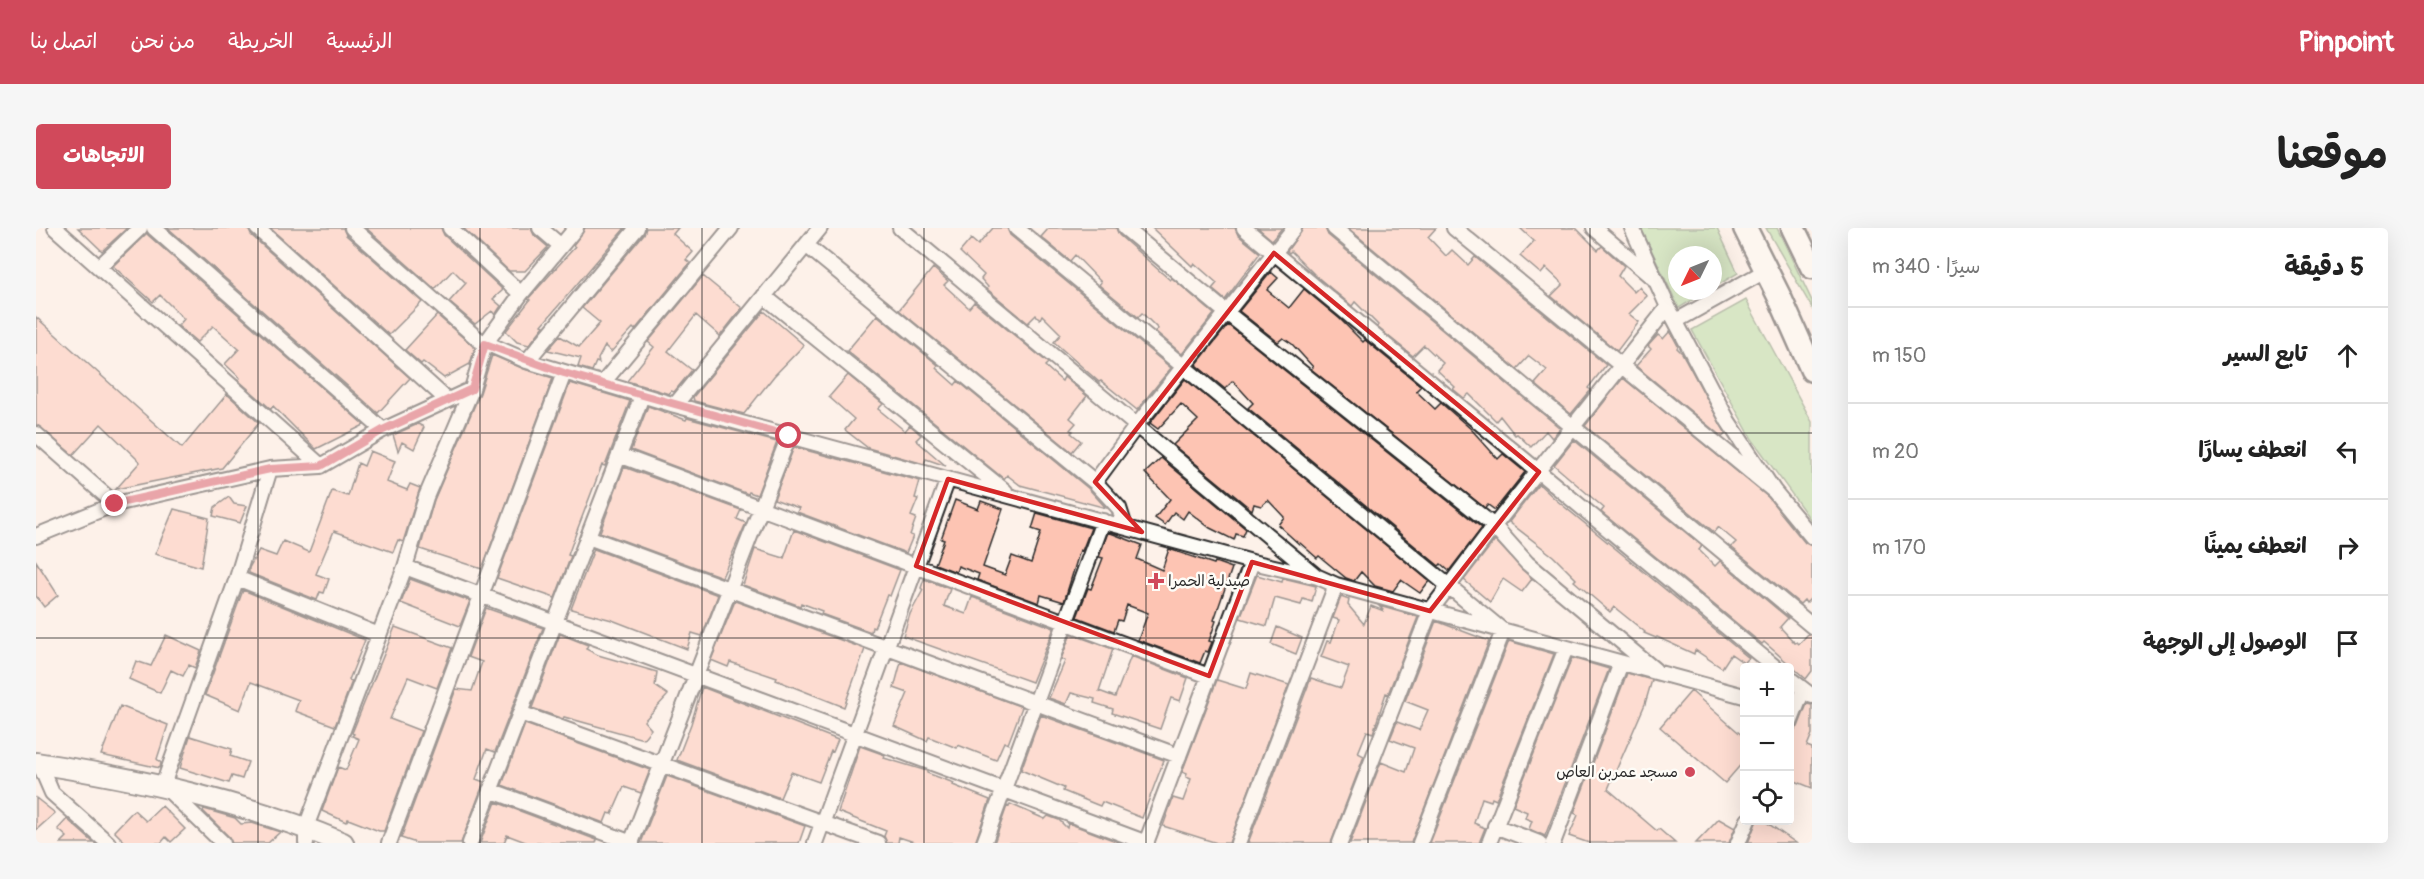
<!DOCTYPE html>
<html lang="ar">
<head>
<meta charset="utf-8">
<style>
	:root { --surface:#fff; --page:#f6f6f6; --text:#222; --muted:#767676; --line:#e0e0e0; --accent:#d1495b }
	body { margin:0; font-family:Pangolin,"Playpen Sans Arabic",sans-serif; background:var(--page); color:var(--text); direction:rtl }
	.controls { position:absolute; right:18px; bottom:18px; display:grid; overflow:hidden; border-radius:6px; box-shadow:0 6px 24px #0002 }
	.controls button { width:54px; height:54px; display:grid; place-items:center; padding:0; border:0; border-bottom:2px solid var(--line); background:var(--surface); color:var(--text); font:30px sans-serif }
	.compass { position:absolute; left:1632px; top:18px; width:54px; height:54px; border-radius:50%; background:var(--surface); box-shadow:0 6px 24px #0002; rotate:227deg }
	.stop { position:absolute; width:18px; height:18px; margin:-14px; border:4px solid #d1495b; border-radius:50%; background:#fff }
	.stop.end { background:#d1495b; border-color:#fff; box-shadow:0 2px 6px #0008 }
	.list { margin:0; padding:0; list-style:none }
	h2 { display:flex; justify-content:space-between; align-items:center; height:78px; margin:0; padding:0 24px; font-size:26px }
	h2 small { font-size:20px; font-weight:400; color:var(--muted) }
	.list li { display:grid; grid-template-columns:39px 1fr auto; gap:18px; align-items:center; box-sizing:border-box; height:96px; padding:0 24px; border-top:2px solid var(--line) }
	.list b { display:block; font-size:22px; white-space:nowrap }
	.list em { font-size:20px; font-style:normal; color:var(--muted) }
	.icon { flex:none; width:33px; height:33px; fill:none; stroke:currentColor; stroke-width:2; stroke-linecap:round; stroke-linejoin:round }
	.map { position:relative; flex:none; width:1776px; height:615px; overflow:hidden; direction:ltr; border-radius:6px }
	header { display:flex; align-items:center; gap:36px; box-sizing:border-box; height:84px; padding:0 30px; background:var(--accent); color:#fff }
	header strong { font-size:28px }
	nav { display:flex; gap:33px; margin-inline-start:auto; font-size:21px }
	.intro { display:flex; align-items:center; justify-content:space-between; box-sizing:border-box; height:144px; padding:0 36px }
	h1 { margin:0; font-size:42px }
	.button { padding:15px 27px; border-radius:6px; background:var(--accent); color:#fff; font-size:21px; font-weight:700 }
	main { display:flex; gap:36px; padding:0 36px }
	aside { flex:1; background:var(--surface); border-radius:6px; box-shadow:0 6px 24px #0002 }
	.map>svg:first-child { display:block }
	.green { fill:#aada9a; stroke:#6a8262; stroke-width:1.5 }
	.building { fill:#fdc4b3; stroke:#2b2b2b; stroke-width:1.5 }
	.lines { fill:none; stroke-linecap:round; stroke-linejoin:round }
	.minor-casing { stroke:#2b2b2b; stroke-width:18 }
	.secondary-casing { stroke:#2b2b2b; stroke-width:24 }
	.trunk-casing { stroke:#2b2b2b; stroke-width:27 }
	.minor { stroke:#fdfcf7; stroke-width:14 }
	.secondary { stroke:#fdfcf7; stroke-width:20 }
	.trunk { stroke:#fdfcf7; stroke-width:22 }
	.route { stroke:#d1495b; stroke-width:8 }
	.marked { fill:none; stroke:#d62828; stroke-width:4.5; stroke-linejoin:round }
	.grid { fill:none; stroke:#2b2b2b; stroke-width:1.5; stroke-opacity:0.55 }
	.poi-dot { fill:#d1495b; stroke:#fdfcf7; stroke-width:2 }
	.labels { text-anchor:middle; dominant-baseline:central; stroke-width:5; stroke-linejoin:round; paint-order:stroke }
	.poi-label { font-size:15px; fill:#2b2b2b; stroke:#fdfcf7; text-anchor:start }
</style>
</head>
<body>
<header>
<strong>Pinpoint</strong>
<nav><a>الرئيسية</a><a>الخريطة</a><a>من نحن</a><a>اتصل بنا</a></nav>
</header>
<div class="intro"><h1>موقعنا</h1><a class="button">الاتجاهات</a></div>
<main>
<aside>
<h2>5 دقيقة<small>سيرًا · 340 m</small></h2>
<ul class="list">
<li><svg class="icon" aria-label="ahead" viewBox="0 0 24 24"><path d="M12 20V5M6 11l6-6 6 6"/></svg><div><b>تابع السير</b></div><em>150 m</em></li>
<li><svg class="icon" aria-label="left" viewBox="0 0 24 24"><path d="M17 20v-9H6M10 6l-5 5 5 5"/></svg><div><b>انعطف يسارًا</b></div><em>20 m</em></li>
<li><svg class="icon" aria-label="right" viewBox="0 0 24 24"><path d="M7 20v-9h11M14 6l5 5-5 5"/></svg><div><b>انعطف يمينًا</b></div><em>170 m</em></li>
<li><svg class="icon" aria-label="arrive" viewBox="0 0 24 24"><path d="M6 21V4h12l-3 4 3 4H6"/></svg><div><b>الوصول إلى الوجهة</b></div></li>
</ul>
</aside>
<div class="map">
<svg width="1776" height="615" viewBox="0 0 1776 615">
	<rect width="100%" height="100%" fill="#fdf1e9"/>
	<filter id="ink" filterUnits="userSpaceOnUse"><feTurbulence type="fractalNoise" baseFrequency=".0167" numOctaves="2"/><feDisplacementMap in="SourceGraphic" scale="12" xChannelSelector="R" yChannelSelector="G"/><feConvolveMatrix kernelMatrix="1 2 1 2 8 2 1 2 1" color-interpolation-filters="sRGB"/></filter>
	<g filter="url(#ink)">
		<!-- green -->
		<path class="green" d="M1605 0H1681L1702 45 1677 60V27H1641V63H1671L1643 80Z
			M1730 0H1741L1776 73V80Z
			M1710 72 1776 194V294L1716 211 1656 102Z"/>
		<!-- building -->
		<path class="building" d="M42 0H91L66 23Z
			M132 0H212L215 7 374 150 342 185Z
			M234 0H307L310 7 386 74 353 107Z
			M330 0H405L408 7 467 62 457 71 465 78 459 87 456 83 439 96 413 74 430 55 417 42 399 61Z
			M427 0H495L498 7 512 19 489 43H473Z
			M549 0H589L506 97 508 98 493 117 481 114 470 103 494 72 492 71 539 19 537 17Z
			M610 0H642L637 6 657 24 650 32 654 35 599 102 597 100 575 124 569 118 562 131 563 135 560 134 556 143 542 139 545 130 512 122 524 108 543 119 564 95 546 80 608 6Z
			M957 0H971L974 7 1135 140 1101 182 1065 153 1063 154 1018 114 1025 106 1006 87 1004 91 1000 87 992 95 951 61 952 59 945 51 948 47 924 24 935 11 942 17Z
			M1013 0H1080L1083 7 1134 52 1136 50 1178 86 1146 126 1119 103 1122 101 1106 85 1102 89 1063 57 1065 54 1039 27 1034 33 1005 9Z
			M1116 0H1199L1202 7 1224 25 1189 72 1176 61 1181 55 1158 35 1156 38Z
			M1222 0H1246L1236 12Z
			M1267 0H1289L1292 7 1524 200 1516 210 1510 203 1495 219 1481 206 1479 207 1464 188 1460 193 1433 166 1428 170 1417 161 1419 159 1401 142 1407 135 1388 117 1377 128 1341 99 1342 97 1319 74 1316 78 1279 47 1255 23 1253 25 1251 23Z
			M1312 0H1400L1392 9 1410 28 1416 22 1432 37 1439 29 1570 137 1552 160 1555 162 1535 186 1499 156 1511 142 1493 128 1481 141Z
			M1484 0H1540L1562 22 1566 18 1588 38 1582 48 1598 64 1603 59 1611 68 1593 86 1603 94 1581 123 1515 68 1527 56 1510 40 1505 46 1484 28 1498 13Z
			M111 5 112 7 328 197 280 221 237 178 235 181 202 152 204 150 189 136 203 121 177 98 161 114 142 98 148 91 124 67 117 74 77 38Z
			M897 40 912 53 908 57 933 80 938 74 1012 135 1009 138 1026 153 1028 149 1051 168 1034 190 1040 195 1034 202 1037 203 1035 205 1045 213 1036 224 863 82Z
			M1235 44 1242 50 1231 62 1253 80 1268 61 1304 91 1327 114 1329 112 1385 158 1380 163 1399 181 1405 175 1435 201 1462 231 1467 226 1489 244 1459 282 1452 277 1449 280 1275 141 1277 139 1256 116 1247 110 1242 114 1203 83Z
			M667 48 706 80 684 108 660 87 632 123 656 142 638 164 635 163 633 166 591 153 618 119 612 114Z
			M728 83 768 117 738 148 708 186 658 173 657 169Z
			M401 87 439 120 434 136 408 150 387 134 385 136 369 122Z
			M841 87 902 137 900 140 919 157 922 153 1053 261 1070 280 984 257 971 247 968 251 811 123Z
			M0 89 146 220 191 166 223 195 186 240 80 261 104 234 65 196 37 227 0 196Z
			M1192 97 1446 300 1413 343 1405 336 1403 338 1212 180 1217 175 1197 153 1189 161 1160 137Z
			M1634 103 1642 118 1641 120 1646 125 1690 206 1686 209 1600 138 1615 121 1612 118 1622 107 1627 111Z
			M456 127 488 141 517 150 446 341 384 321 398 272 444 165Z
			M812 147 847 176 842 181 869 203 874 197 885 207 880 212 910 238 890 231 888 236 832 220 809 202 818 191 793 169Z
			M1587 150 1732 269 1769 315 1776 318V369L1770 375 1768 372 1764 376 1695 319 1700 314 1682 299 1678 304 1549 198Z
			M1149 151 1393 353 1384 365 1365 352 1357 363 1339 358 1325 344 1318 353 1310 350 1283 328 1281 330 1264 315 1263 316 1242 297 1248 289 1232 272 1225 278 1218 276 1216 282 1137 217 1162 192 1145 176 1122 201 1114 195Z
			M534 155 594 173 569 238 566 237 540 305 532 327 535 328 519 370 461 350Z
			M612 178 650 192 651 190 741 214 721 267 713 264 712 266 595 222Z
			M382 196 388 199 378 221 366 214 362 223 357 207Z
			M1538 212 1666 318 1663 322 1679 338 1684 333 1752 390 1744 399 1759 415 1761 414 1763 416 1772 406 1776 407V443L1770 451 1728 414 1726 416 1565 284 1568 280 1518 237Z
			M758 219 884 253 879 270 882 271 875 288 880 290 874 307 877 308 870 325 761 284 763 280 738 271Z
			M334 223 359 233 351 254 371 262 374 256 384 260 367 314 362 312 357 324 298 303 280 346 293 351 288 365 284 364 281 372 213 345V340L223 322 240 328 247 313 273 324 296 263 312 268 322 235 328 238Z
			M1125 230 1210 301 1207 308 1200 306 1198 312 1174 300 1152 283 1147 291 1138 284 1129 297 1119 290 1134 271 1109 245Z
			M588 239 705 282 701 291 710 295 686 349 564 304Z
			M1503 256 1519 271 1713 430 1708 435 1695 426 1686 440 1659 422 1658 426 1621 409 1620 410 1608 405 1609 404 1578 379 1574 384 1538 353 1540 351 1517 328 1473 294Z
			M193 269 198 276 211 278 204 295 177 288 179 279Z
			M919 272 942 281 945 273 967 281 947 339 969 347 976 328 995 335 1005 304 996 301 1001 285 1055 300 1046 323 1044 322 1028 374 1005 367 1003 375 941 352 943 346 922 338 920 344 899 336 908 312 905 311Z
			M138 281 173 290 165 339 119 326Z
			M758 302 864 342 854 368 851 367 838 400 836 399 835 404 785 386 786 383 765 375 764 378 707 357 719 321 748 330Z
			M1072 304 1106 317 1101 331 1126 342 1133 321 1178 336 1179 334 1196 340 1178 392 1180 393 1173 413 1176 414 1172 424 1169 423 1164 435 1102 412 1112 385 1091 377 1086 393 1082 392 1078 403 1041 389 1052 360 1055 361 1067 330 1063 329Z
			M1459 312 1496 351 1486 364 1467 351 1454 374 1428 352Z
			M558 321 682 367 666 408 656 405 651 421 576 392 535 381Z
			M0 333 22 367 8 379 0 368Z
			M1221 347 1246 354 1247 350 1280 358 1276 374 1267 371 1265 377 1239 370 1231 398 1204 390Z
			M374 351 434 373 424 398 365 375Z
			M888 351 914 361 908 378 930 386 936 369 1018 400 996 454 867 408 874 386 887 362 885 360Z
			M207 362 329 412 313 452 316 453 299 498 259 483 263 472 215 454 204 482 169 467Z
			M1305 369 1313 372 1312 377 1328 396 1335 378 1348 383 1343 378 1382 389 1352 466 1350 465 1337 505 1331 503 1322 525 1328 528 1295 615H1212L1275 450 1305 460 1313 439 1285 429 1291 413 1295 414 1303 392 1297 390Z
			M699 373 829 421 808 479 740 452 741 450 694 434 692 439 675 432Z
			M450 380 507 400 459 524 451 521 440 551 448 554 425 615H380L365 610 420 461 436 463 446 434 432 429Z
			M1400 393 1453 413 1375 615H1314L1345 534 1370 544 1378 520 1354 511 1361 494 1383 502 1392 482 1369 473Z
			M359 399 416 420 401 460 372 449 354 491 385 503 348 603H343L312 591 310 594 286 583 302 539 310 542 323 511 316 508 318 506 316 505Z
			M1241 399 1266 410 1260 426 1235 416Z
			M524 406 552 417 550 421 562 427 621 444 619 458 632 467 608 493 615 501 607 511 528 489 527 491 496 480Z
			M1035 406 1077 421 1063 463 1079 469 1095 428 1152 450 1144 473 1135 470 1124 501 1076 485 1077 481 1058 475 1059 471 1035 465 1030 476 1013 470 1029 433 1025 431Z
			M130 407 165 423 159 440 153 437 147 448 135 442 124 465 93 451 100 433 115 438Z
			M1473 413 1518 426 1460 572 1456 570 1455 573 1446 570 1438 595 1449 600 1443 615H1394Z
			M1536 430 1573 441 1509 608 1493 601 1496 593 1489 590 1491 584 1477 578Z
			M865 434 986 479 972 516 968 514 960 532 922 517 921 520 893 509 891 513 858 498 872 465 858 460Z
			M1215 445 1253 457 1193 615H1181L1127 598 1137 570 1147 573 1155 551 1150 549 1151 546 1146 544 1181 452 1210 461Z
			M1591 445 1616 452 1609 476 1572 561 1621 603 1623 601 1639 615H1553L1533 608 1542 587 1538 585Z
			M666 459 802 512 797 524 795 523 783 554 755 544 744 570 641 532 655 496Z
			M1655 463 1708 509V533L1689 555 1624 499Z
			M1771 476 1776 477V506L1771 518 1776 520V560L1754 551V504L1762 499Z
			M84 478 132 497 121 531 125 535 124 540 65 527Z
			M1005 487 1128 532 1106 590 1066 574 1064 578 1059 576 1027 563 1028 560 985 542Z
			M489 496 614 542 605 565 588 559 576 586 572 585 568 595 466 557Z
			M154 508 196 521 194 528 212 534 206 551 196 548 193 555 144 540Z
			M824 518 849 527 848 530 891 543V545L918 555 917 557 954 572 939 615H881L863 609 862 615H851L848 608 850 603 802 584Z
			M631 548 769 598 763 615H605Z
			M0 570 19 585 0 602Z
			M460 574 561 612 560 615H492L471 607 468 615H444Z
			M974 576 1009 591 1012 588 1023 592 1031 600 1032 595 1085 615H958L971 578 973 579Z
			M126 578 149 601 135 614 130 609 125 615H90L78 603 98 582 110 593Z
			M168 581 199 590 205 596 216 595 244 604 232 615H196L193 609 167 583Z
			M31 591 58 615H25L31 609 22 601Z
			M1683 591 1699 600 1693 615H1660Z
			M1721 592H1727L1760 615H1712Z"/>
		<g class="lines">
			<!-- minor casing -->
			<g class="minor-casing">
				<path id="minor" d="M19 0 285 238
					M118 0 347 202
					M221 0 410 171
					M316 0 443 112 491 133 639 177 1216 334 1282 349 1300 357 1708 468
					M414 0 485 66
					M504 0 525 18
					M864 0 1279 347
					M980 0 1467 403 1384 615
					M1089 0 1191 85 1458 298 1491 335 1619 442
					M1208 0 1740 440
					M1298 0 1776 398
					M1418 0 1738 263
					M1558 0 1618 51
					M1596 0 1632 79 1692 193 1738 263 1776 309
					M770 17 1059 254 1083 280 1089 299
					M63 39 104 0
					M728 68 969 263
					M1640 93 1731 42
					M491 133 601 0
					M566 156 695 0
					M639 177 784 0
					M0 206 79 276
					M583 227 1173 448
					M1059 254 1101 197 1258 0
					M0 308 79 276 234 241 285 238 347 202 436 161
					M552 309 1143 528
					M369 339 1111 615
					M201 350 343 407
					M1754 451 1776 468
					M484 485 842 615
					M1754 495 1767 462
					M3 535 16 565 72 615
					M454 562 596 615
					M1459 598 1503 615
					M187 615 127 557 201 350 234 241
					M270 615V599L369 339 390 269 436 161 449 116 485 66 540 0
					M353 615 528 145
					M434 615 606 168
					M595 615 753 208
					M779 615 912 251
					M948 615 1067 293
					M1110 615 1216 334
					M1202 615 1300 357
					M1304 615 1394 383 1458 298 1632 79
					M1453 615 1530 420
					M1517 615 1585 435
					M1702 615 1712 592"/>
			</g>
			<!-- secondary casing -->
			<g class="secondary-casing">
				<path id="secondary" d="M0 535C104 551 209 574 307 615"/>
			</g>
			<!-- trunk casing -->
			<g class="trunk-casing">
				<path id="trunk" d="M1709 0 1744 70 1776 142
					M1757 0 1776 39"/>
			</g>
			<!-- minor -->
			<use href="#minor" class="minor"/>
			<!-- secondary -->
			<use href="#secondary" class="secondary"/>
			<!-- trunk -->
			<use href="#trunk" class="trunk"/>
		</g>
	</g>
	<g class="lines" filter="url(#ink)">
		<!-- route -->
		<path class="route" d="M79 276 234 241 285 238 347 202 436 161 449 116 528 145 753 208"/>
	</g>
	<!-- marked area -->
	<path d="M0 0H1776V615H0ZM1238 25 1503 244 1394 383 1216 334 1173 448 880 338 912 251 1106 304 1059 254Z" fill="#fdf1e9" fill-opacity=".55" fill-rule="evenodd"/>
	<path class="marked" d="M1238 25 1503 244 1394 383 1216 334 1173 448 880 338 912 251 1106 304 1059 254Z"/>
	<!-- grid -->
	<path class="grid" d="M222 0V615M444 0V615M666 0V615M888 0V615M1110 0V615M1332 0V615M1554 0V615M0 205H1776M0 410H1776"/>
	<!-- markers -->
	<g class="poi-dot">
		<path d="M1117 344h6v6h6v6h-6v6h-6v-6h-6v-6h6z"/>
		<circle cx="1654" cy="544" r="6"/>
	</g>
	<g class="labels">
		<!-- poi labels -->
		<g class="poi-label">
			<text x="1132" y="353">صيدلية الحمرا</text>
			<text x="1642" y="544" text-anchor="end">مسجد عمربن العاص</text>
		</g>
	</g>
</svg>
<div class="controls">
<button>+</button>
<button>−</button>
<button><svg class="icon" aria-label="locate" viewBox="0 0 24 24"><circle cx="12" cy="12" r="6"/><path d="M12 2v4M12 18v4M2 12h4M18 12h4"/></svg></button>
</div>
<svg class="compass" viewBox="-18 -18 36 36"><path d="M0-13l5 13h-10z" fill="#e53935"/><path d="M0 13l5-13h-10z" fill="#767676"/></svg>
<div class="stop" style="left:753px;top:208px"></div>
<div class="stop end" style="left:79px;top:276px"></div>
</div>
</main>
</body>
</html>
